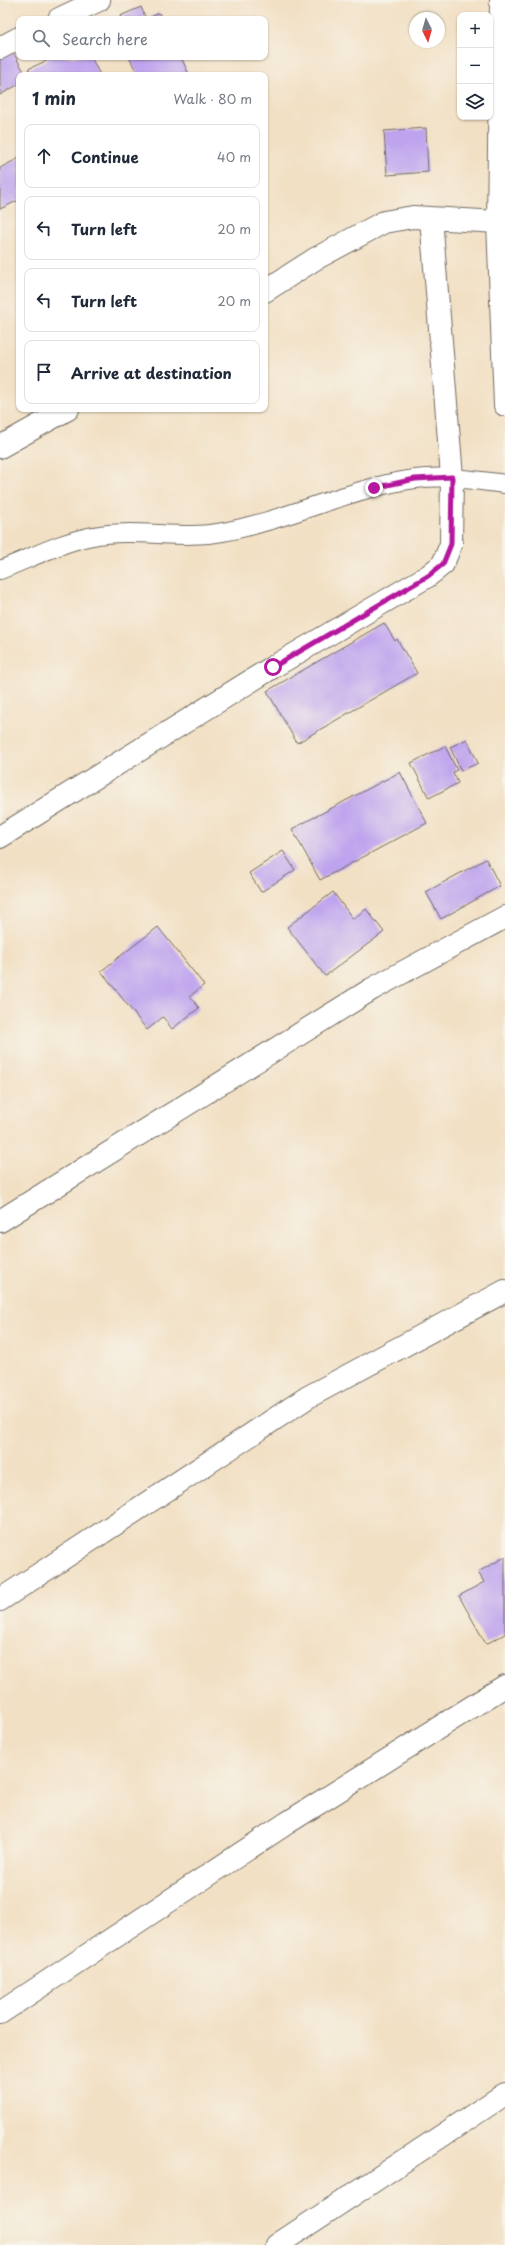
<!DOCTYPE html>
<html lang="en">
<head>
<meta charset="utf-8">
<style>
	:root { --surface:#fff; --page:#f6f6f7; --text:#1f2937; --muted:#747a83; --line:#e0e1e3 }
	body { margin:0; font-family:"Playpen Sans",sans-serif; background:var(--page); color:var(--text) }
	.controls { position:absolute; right:12px; top:12px; display:grid; overflow:hidden; border-radius:8px; box-shadow:0 1px 3px #0004 }
	.controls button { width:36px; height:36px; display:grid; place-items:center; padding:0; border:0; border-bottom:1px solid var(--line); background:var(--surface); color:var(--text); font:20px sans-serif }
	.compass { position:absolute; left:409px; top:12px; width:36px; height:36px; border-radius:50%; background:var(--surface); box-shadow:0 1px 3px #0004; rotate:175deg }
	.stop { position:absolute; width:12px; height:12px; margin:-9px; border:3px solid #b5179e; border-radius:50%; background:#fff }
	.stop.end { background:#b5179e; border-color:#fff; box-shadow:0 1px 4px #0008 }
	.list { margin:0; padding:0; list-style:none }
	h2 { display:flex; justify-content:space-between; align-items:center; height:52px; margin:0; padding:0 16px; font-size:17px }
	h2 small { font-size:13px; font-weight:400; color:var(--muted) }
	.list li { display:grid; grid-template-columns:26px 1fr auto; gap:12px; align-items:center; box-sizing:border-box; height:64px; margin:0 8px 8px; padding:0 8px; border:1px solid var(--line); border-radius:8px }
	.list b { display:block; font-size:15px; white-space:nowrap }
	.list em { font-size:13px; font-style:normal; color:var(--muted) }
	.icon { flex:none; width:22px; height:22px; fill:none; stroke:currentColor; stroke-width:2; stroke-linecap:round; stroke-linejoin:round }
	.map { position:relative; flex:none; width:505px; height:2245px; overflow:hidden }
	.search { position:absolute; background:var(--surface); box-shadow:0 1px 3px #0004; left:16px; top:16px; width:252px; height:44px; display:flex; align-items:center; gap:10px; box-sizing:border-box; padding:0 14px; border-radius:8px; color:var(--muted); font-size:15px }
	.panel { position:absolute; background:var(--surface); box-shadow:0 1px 3px #0004; left:16px; top:72px; width:252px; height:340px; border-radius:8px }
	.map>svg:first-child { display:block }
	.building { fill:#bea3ee }
	.lines { fill:none; stroke-linecap:round; stroke-linejoin:round }
	.service-casing { stroke:#716a61; stroke-width:20 }
	.minor-casing { stroke:#716a61; stroke-width:24 }
	.tertiary-casing { stroke:#716a61; stroke-width:24 }
	.service { stroke:#fff; stroke-width:18 }
	.minor { stroke:#fff; stroke-width:22 }
	.tertiary { stroke:#fff; stroke-width:22 }
	.route { stroke:#b5179e; stroke-width:5 }
</style>
</head>
<body>
<div class="map">
<svg width="505" height="2245" viewBox="0 0 505 2245">
	<rect width="100%" height="100%" fill="#f7f3e8"/>
	<filter id="ink" filterUnits="userSpaceOnUse"><feTurbulence type="fractalNoise" baseFrequency=".025" numOctaves="2"/><feDisplacementMap in="SourceGraphic" scale="8" xChannelSelector="R" yChannelSelector="G"/><feConvolveMatrix kernelMatrix="1 2 1 2 8 2 1 2 1" color-interpolation-filters="sRGB"/></filter>
	<filter id="wash" filterUnits="userSpaceOnUse"><feTurbulence type="fractalNoise" baseFrequency=".012" numOctaves="4" result="noise"/><feDisplacementMap in="SourceGraphic" scale="16" xChannelSelector="R" yChannelSelector="G"/><feGaussianBlur stdDeviation="0.9" result="paint"/><feColorMatrix in="noise" values="0 0 0 0 0 0 0 0 0 0 0 0 0 0 0 0 0 1.4 0 .05"/><feComposite in="paint" operator="in"/></filter>
	<g filter="url(#wash)">
		<rect width="100%" height="100%" fill="#f2e0c4"/>
		<g id="blocks">
			<!-- building -->
			<path class="building" d="M141 7 146 19H121L120 16Z
				M159 13 162 19H147Z
				M11 49 26 75H19V84L0 95V55Z
				M47 57H91L100 75H32L28 69 48 60Z
				M129 57H181L189 75H138Z
				M426 128 428 172 387 175 384 131Z
				M19 158V200L0 209V168Z
				M384 623 395 641 397 639 417 673 297 743 267 691Z
				M467 739 478 763 461 771 450 747Z
				M445 746 457 770 453 772 458 783 429 798 411 763Z
				M400 772 427 823 320 880 292 829Z
				M283 851 295 870 261 892 249 873Z
				M486 859 500 886 441 919 426 892Z
				M333 892 353 919 366 909 384 932 325 976 287 927Z
				M158 927 204 985 190 996 199 1008 172 1029 163 1017 147 1030 101 971Z
				M505 1557V1634L486 1644 459 1596 484 1582 478 1572Z"/>
		</g>
	</g>
	<g filter="url(#ink)">
		<use href="#blocks" fill-opacity="0" stroke="#716a61" stroke-width="1"/>
		<g class="lines">
			<!-- service casing -->
			<g class="service-casing">
				<path id="service" d="M0 570C31 558 61 542 93 536 136 528 180 540 223 532 288 520 349 488 415 479 445 475 475 480 505 484"/>
			</g>
			<!-- minor casing -->
			<g class="minor-casing">
				<path id="minor" d="M59 19 99 0
					M0 48 19 38
					M265 291 315 259 384 222 413 217 498 222
					M0 447 68 409
					M0 837 273 667 428 576 443 564 451 544 452 477 431 218
					M0 1221 372 989 505 917
					M0 1600 308 1397 505 1291
					M0 2013 287 1823 505 1686
					M277 2245 505 2094"/>
			</g>
			<!-- tertiary casing -->
			<g class="tertiary-casing">
				<path id="tertiary" d="M501 0 498 222 505 405"/>
			</g>
			<!-- service -->
			<use href="#service" class="service"/>
			<!-- minor -->
			<use href="#minor" class="minor"/>
			<!-- tertiary -->
			<use href="#tertiary" class="tertiary"/>
		</g>
	</g>
	<g class="lines" filter="url(#ink)">
		<!-- route -->
		<path class="route" d="M273 667 428 576 443 564 451 544 452 477 415 479 374 488"/>
	</g>
</svg>
<div class="controls">
<button>+</button>
<button>−</button>
<button><svg class="icon" aria-label="layers" viewBox="0 0 24 24"><path d="M12 4l9 5-9 5-9-5zM3 14l9 5 9-5"/></svg></button>
</div>
<svg class="compass" viewBox="-18 -18 36 36"><path d="M0-13l5 13h-10z" fill="#e53935"/><path d="M0 13l5-13h-10z" fill="#747a83"/></svg>
<div class="stop" style="left:273px;top:667px"></div>
<div class="stop end" style="left:374px;top:488px"></div>
<div class="search"><svg class="icon" aria-label="search" viewBox="0 0 24 24"><circle cx="10" cy="10" r="6"/><path d="M15 15l6 6"/></svg>Search here</div>
<section class="panel">
<h2>1 min<small>Walk · 80 m</small></h2>
<ul class="list">
<li><svg class="icon" aria-label="ahead" viewBox="0 0 24 24"><path d="M12 20V5M6 11l6-6 6 6"/></svg><div><b>Continue</b></div><em>40 m</em></li>
<li><svg class="icon" aria-label="left" viewBox="0 0 24 24"><path d="M17 20v-9H6M10 6l-5 5 5 5"/></svg><div><b>Turn left</b></div><em>20 m</em></li>
<li><svg class="icon" aria-label="left" viewBox="0 0 24 24"><path d="M17 20v-9H6M10 6l-5 5 5 5"/></svg><div><b>Turn left</b></div><em>20 m</em></li>
<li><svg class="icon" aria-label="arrive" viewBox="0 0 24 24"><path d="M6 21V4h12l-3 4 3 4H6"/></svg><div><b>Arrive at destination</b></div></li>
</ul>
</section>
</div>
</body>
</html>
